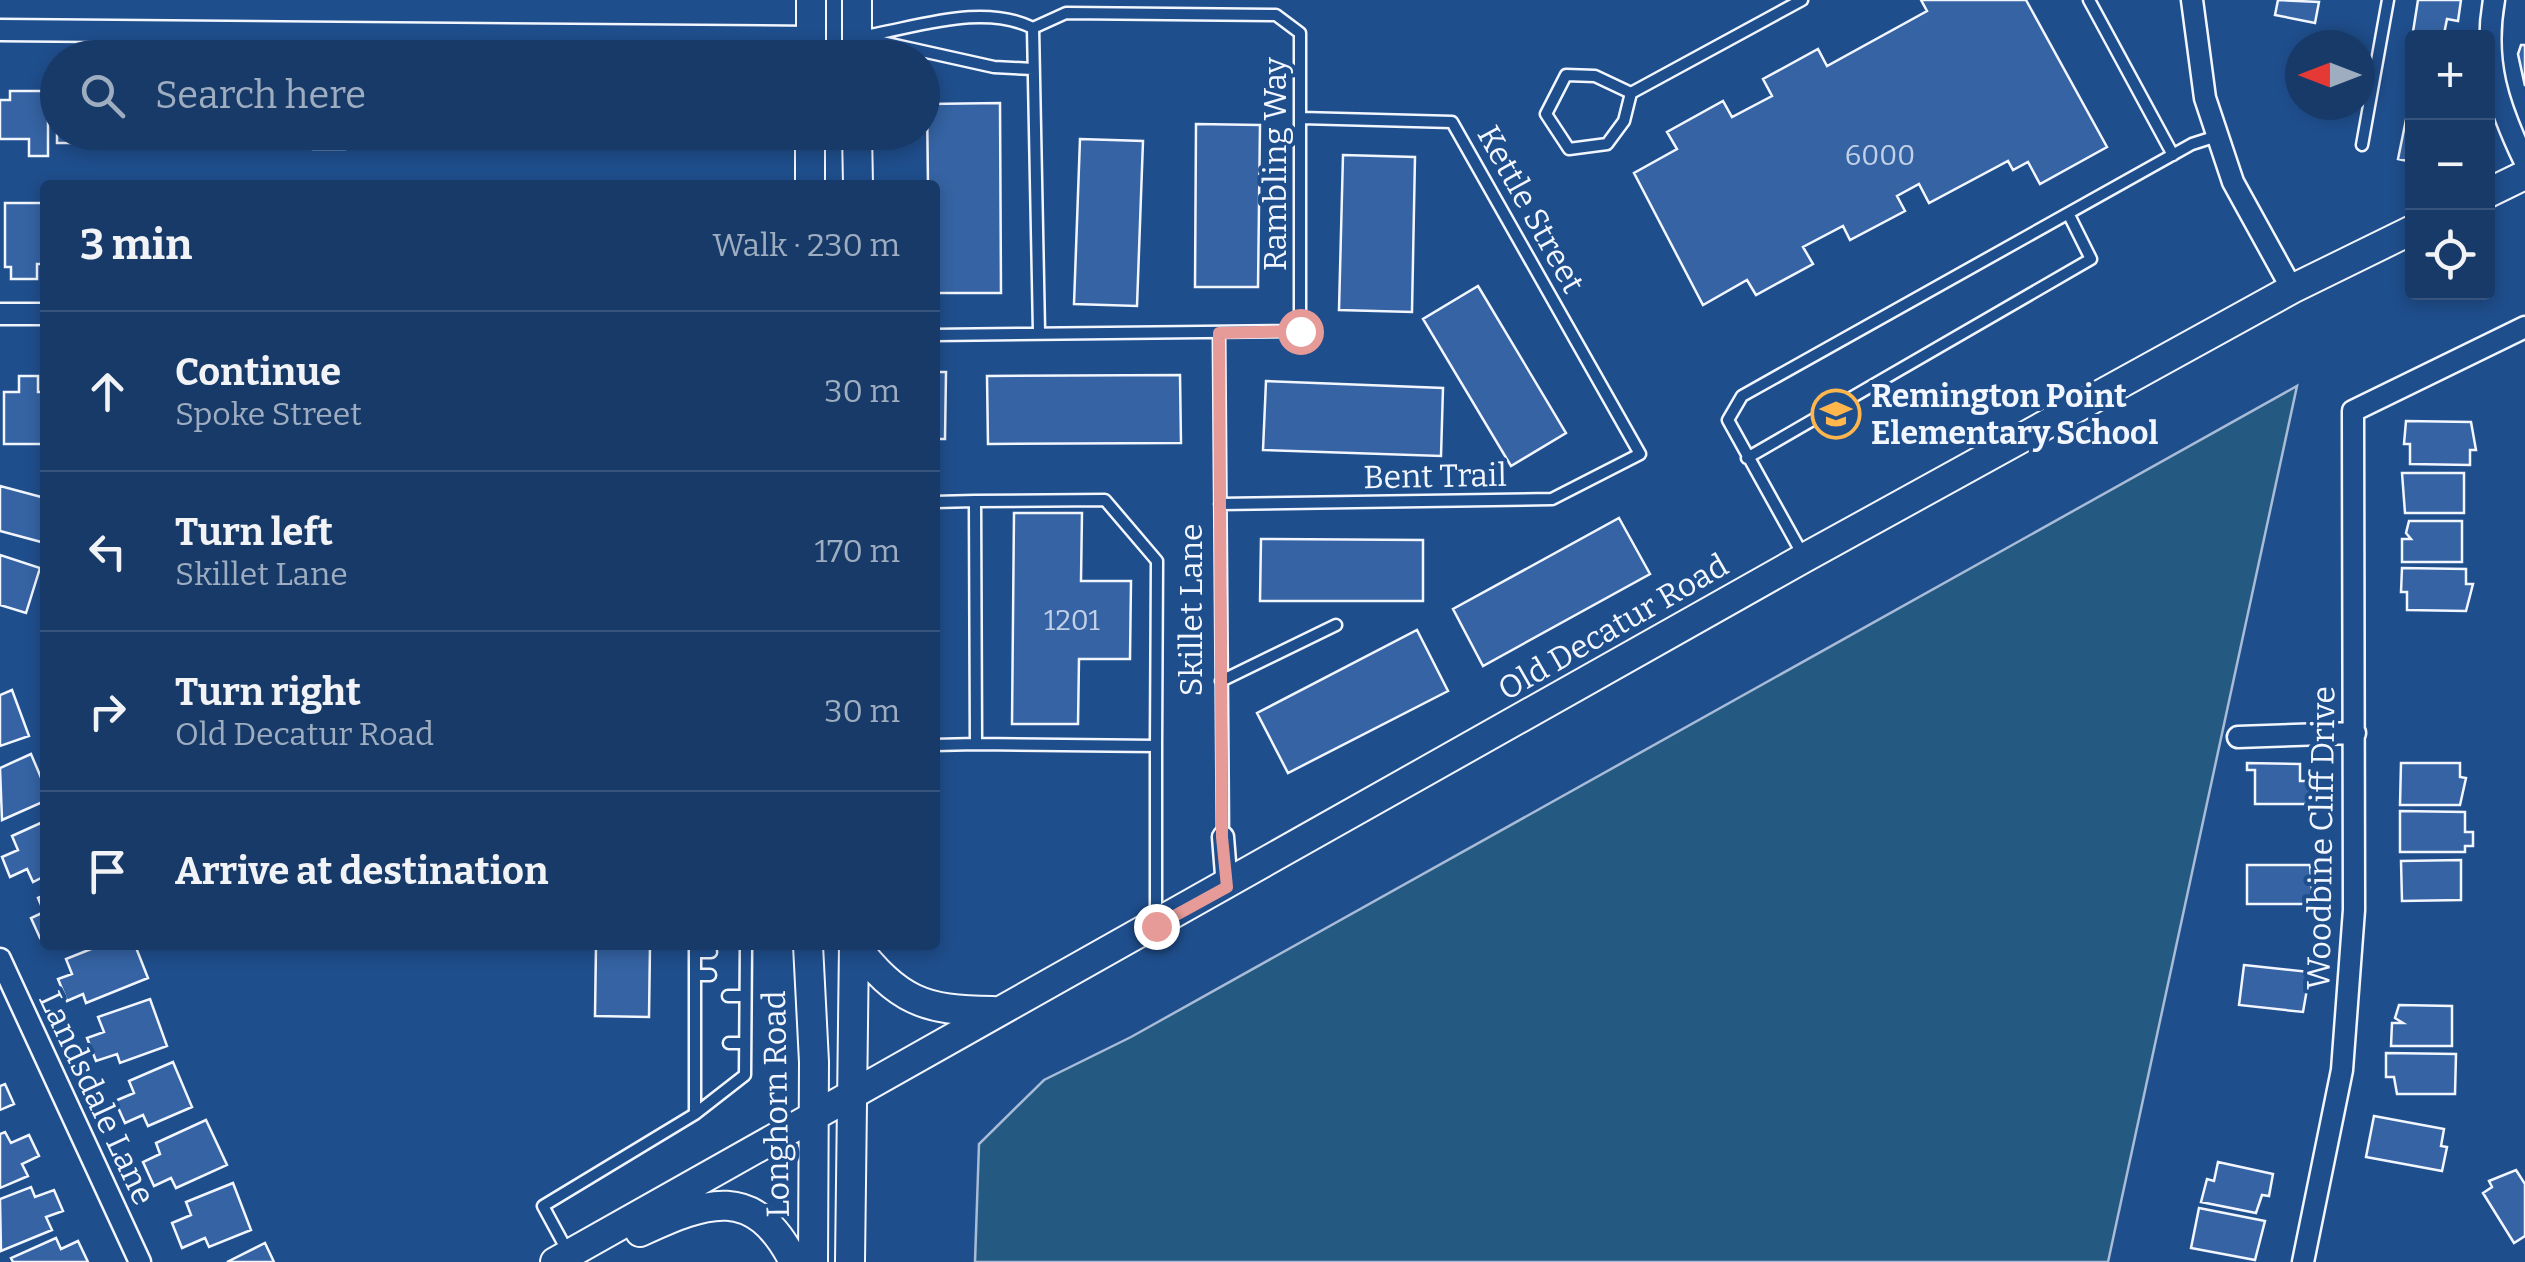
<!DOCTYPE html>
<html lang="en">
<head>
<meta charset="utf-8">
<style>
	:root { --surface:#173a69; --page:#244571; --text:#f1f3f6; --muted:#9eadc0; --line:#36547d }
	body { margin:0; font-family:Bitter,serif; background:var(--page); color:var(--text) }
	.controls { position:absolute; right:30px; top:30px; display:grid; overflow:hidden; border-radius:10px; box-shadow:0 5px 15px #0003 }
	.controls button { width:90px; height:90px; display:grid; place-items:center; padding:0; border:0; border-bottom:2px solid var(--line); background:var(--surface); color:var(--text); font:50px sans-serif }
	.compass { position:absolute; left:2285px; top:30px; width:90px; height:90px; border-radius:50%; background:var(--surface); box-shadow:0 5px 15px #0003; rotate:270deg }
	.stop { position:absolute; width:30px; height:30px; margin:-22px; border:8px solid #e69b98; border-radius:50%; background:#fff }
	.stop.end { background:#e69b98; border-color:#fff; box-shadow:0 2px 10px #0008 }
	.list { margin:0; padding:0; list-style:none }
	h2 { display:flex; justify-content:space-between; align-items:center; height:130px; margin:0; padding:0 40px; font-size:42px }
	h2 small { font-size:32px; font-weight:400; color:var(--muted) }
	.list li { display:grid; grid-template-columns:65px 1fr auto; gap:30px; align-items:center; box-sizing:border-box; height:160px; padding:0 40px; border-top:2px solid var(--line) }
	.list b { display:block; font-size:38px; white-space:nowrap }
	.list p { margin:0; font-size:32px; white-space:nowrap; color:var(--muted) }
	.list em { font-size:32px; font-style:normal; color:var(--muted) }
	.icon { flex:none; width:55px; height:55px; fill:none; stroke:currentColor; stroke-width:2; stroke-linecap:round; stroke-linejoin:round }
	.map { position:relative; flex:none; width:2525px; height:1262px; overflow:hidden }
	.search { position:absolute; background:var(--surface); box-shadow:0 5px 15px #0003; left:40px; top:40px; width:900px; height:110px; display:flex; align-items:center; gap:25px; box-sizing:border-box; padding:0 35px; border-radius:55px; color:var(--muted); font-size:38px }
	.panel { position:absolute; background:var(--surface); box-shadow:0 5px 15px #0003; left:40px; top:180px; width:900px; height:770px; border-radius:10px }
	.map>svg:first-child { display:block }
	.green { fill:#245a82; stroke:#a8bbd7; stroke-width:2.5 }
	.building { fill:#3563a3; stroke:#f2f6ff; stroke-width:2.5 }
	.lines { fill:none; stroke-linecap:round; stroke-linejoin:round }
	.lane-casing { stroke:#f2f6ff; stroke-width:15 }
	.street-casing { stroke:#f2f6ff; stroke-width:25 }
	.secondary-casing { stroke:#f2f6ff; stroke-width:32 }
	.lane { stroke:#1f4e8c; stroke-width:10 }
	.street { stroke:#1f4e8c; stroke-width:20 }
	.secondary { stroke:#1f4e8c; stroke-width:28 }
	.route { stroke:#e69b98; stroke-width:12 }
	.labels { text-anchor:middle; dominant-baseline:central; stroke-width:8; stroke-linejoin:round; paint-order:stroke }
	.number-label { font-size:28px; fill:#c3d1e8 }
	.street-label { font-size:32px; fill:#f2f6ff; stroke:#1f4e8c }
	.poi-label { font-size:32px; font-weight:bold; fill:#f2f6ff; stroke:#1f4e8c; text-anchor:start }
</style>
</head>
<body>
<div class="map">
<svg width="2525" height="1262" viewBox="0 0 2525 1262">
	<rect width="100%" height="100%" fill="#1f4e8c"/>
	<!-- green -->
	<path class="green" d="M2297 386 2108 1262H975L979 1144 1044 1080 1131 1037Z"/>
	<!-- building -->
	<path class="building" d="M1921 0H2026L2107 147 2040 184 2028 162 2013 170 2008 161 1929 203 1919 184 1897 196 1905 211 1850 240 1843 226 1803 247 1813 264 1756 295 1747 280 1703 305 1634 173 1677 149 1667 132 1723 101 1732 117 1772 96 1763 79 1818 49 1827 66 1927 11Z
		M2278 0 2319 2 2315 23 2275 15Z
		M2418 0H2461L2458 21 2447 19 2444 34 2449 38H2412V71L2407 70Z
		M2521 45H2525V86L2518 54Z
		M2412 90V162L2398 159Z
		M10 91H48V156H29V139H0V100H10Z
		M1000 103 1001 293H935V185H928L927 104Z
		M57 105 58 132H107V143H57Z
		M1196 124 1260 125 1258 287H1195Z
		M116 132H166V139H116Z
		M177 132H226V138H177Z
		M296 132H345V149H313V136H296Z
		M354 132H404V138H354Z
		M413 132H462V140L414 141Z
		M472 132H521V140H472Z
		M531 132H578V145H531Z
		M647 132H698V134H680V145H647Z
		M710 132H761V136H710Z
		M1080 139 1143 141 1137 306 1074 304Z
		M1343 155 1415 157 1412 312 1339 310Z
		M5 203H45V264H37V279H11V267H5Z
		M1478 286 1566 433 1511 466 1423 319Z
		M935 372H946L945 439H935Z
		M1180 375 1181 443 988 444 987 376Z
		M19 376H38V392H45V444H4V392H19Z
		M1266 381 1443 388 1441 456 1263 450Z
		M2406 421 2471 422 2476 450H2470V465L2410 464V444H2404Z
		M2402 473H2464V513H2405Z
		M0 486 45 498V543L0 531Z
		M1014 513H1082L1081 581H1131L1130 659H1079L1078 724H1012Z
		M1619 518 1650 574 1483 666 1453 609Z
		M2409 521H2462V562H2402V539H2411L2406 533Z
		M1261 539 1423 540V601H1260Z
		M0 555 40 568 26 613 0 605Z
		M2402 568 2466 569V584H2473L2466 611 2407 610V592H2401Z
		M1417 630 1448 691 1288 773 1257 713Z
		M12 690 29 736 0 746V695Z
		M31 754 45 787V801L2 820 0 768Z
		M2247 763 2300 764V781H2315V804H2255V770H2247Z
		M2401 763H2460V777L2466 778 2460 805H2400Z
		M2400 811 2465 812V832H2473V846H2465V852H2400Z
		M45 821V876L33 882 27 869 10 877 2 857 18 850 12 836Z
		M2461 860V900L2402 901 2401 861Z
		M2247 865H2310L2313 904H2247Z
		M45 895V936L40 938 31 918 44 912 38 898Z
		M101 945H135L148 978 86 1003 83 994 67 1001 58 979 72 974 66 959Z
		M596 945 650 946 649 1017 595 1016Z
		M2244 965 2310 972 2303 1012 2239 1005Z
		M150 999 167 1046 120 1063 117 1054 96 1061 87 1038 104 1032 98 1017Z
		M2399 1005 2452 1006V1046H2391L2392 1023H2403L2395 1018Z
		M2386 1053 2456 1054 2455 1094H2397L2394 1077H2386Z
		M173 1062 192 1107 148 1126 143 1115 125 1123 115 1101 134 1093 129 1081Z
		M5 1084 14 1104 0 1110V1086Z
		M2374 1116 2444 1129 2441 1146 2447 1147 2442 1171 2366 1157Z
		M206 1120 227 1165 176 1188 171 1178 154 1186 143 1162 160 1154 156 1143Z
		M5 1132 11 1143 29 1135 39 1156 22 1164 28 1176 0 1188V1134Z
		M2218 1162 2273 1174 2269 1196 2262 1195 2256 1213 2201 1202 2207 1179 2214 1181Z
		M2516 1170 2525 1184V1236L2514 1243 2483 1193 2492 1187 2489 1181Z
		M233 1183 251 1230 209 1247 205 1238 182 1248 172 1223 191 1215 186 1202Z
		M31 1187 35 1197 54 1190 63 1211 46 1217 52 1230 1 1251 0 1199Z
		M2199 1208 2265 1221 2255 1260 2191 1248Z
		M56 1238 61 1249 78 1241 88 1262H13L11 1258Z
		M265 1243 274 1262H227Z"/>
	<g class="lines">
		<!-- lane casing -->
		<g class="lane-casing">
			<path id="lane" d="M2089 0 2173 155
				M1033 28 1039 331
				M858 37C913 29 981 2 1033 28L1066 13 1276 15 1300 33V331L935 335
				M868 39 994 67 1033 69
				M1631 93 1595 76 1566 75 1546 114 1569 149 1607 144 1624 121 1631 93 1802 0
				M2362 145 2388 0
				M1219 333 1223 837
				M1747 458 2091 259 2069 215
				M975 501 1105 500 1157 561 1156 746
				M935 502 975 501 976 744 935 745
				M1220 504 1552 499 1640 454 1452 122 1301 118
				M1804 557 1728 420 1742 396 2192 144 2217 136
				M1221 681 1336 625
				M976 744 1156 746V920
				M695 945V1114
				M695 952H711
				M695 975H710
				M728 996H745
				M729 1043H745
				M568 1252 543 1206 695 1114 745 1075 746 945"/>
		</g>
		<!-- street casing -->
		<g class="street-casing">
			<path id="street" d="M2192 0 2205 98 2233 182 2292 289
				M2494 0C2483 62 2498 106 2525 162
				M0 30 811 37
				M0 314H45
				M2238 737 2355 733
				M1223 837 1227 887
				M0 959 140 1262
				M2303 1262 2342 1070 2354 910 2353 411 2525 327"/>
		</g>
		<!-- secondary casing -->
		<g class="secondary-casing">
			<path id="secondary" d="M811 58V0
				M857 58V0
				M857 132 858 185
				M810 185V132
				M2488 193 2525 175
				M808 945 814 1062 813 1262
				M855 945C898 1000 923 1011 993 1011
				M640 1232C707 1201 754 1183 794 1262
				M555 1262 1804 558 2292 289 2412 230
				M850 1262 854 945"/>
		</g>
		<!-- lane -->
		<use href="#lane" class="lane"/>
		<!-- street -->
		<use href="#street" class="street"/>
		<!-- secondary -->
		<use href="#secondary" class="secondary"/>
	</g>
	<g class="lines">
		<!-- route -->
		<path class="route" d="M1156 926 1227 887 1222 837 1219 333 1300 331"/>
	</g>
	<!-- icons -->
	<defs>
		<g id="school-ring" transform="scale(2.5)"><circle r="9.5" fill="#1f4e8c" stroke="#ffb74d" stroke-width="1.5"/><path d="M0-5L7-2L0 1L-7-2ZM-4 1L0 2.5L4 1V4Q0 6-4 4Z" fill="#ffb74d"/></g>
	</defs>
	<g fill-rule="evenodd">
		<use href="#school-ring" x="1836" y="414"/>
	</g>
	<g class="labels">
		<!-- number labels -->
		<g class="number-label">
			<text x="1880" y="155">6000</text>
			<text x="1072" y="620">1201</text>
		</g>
		<!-- street labels -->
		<g class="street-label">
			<text transform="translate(1275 164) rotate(-90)">Rambling Way</text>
			<text transform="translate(1531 209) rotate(61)">Kettle Street</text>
			<text transform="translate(1435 476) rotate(-1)">Bent Trail</text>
			<text transform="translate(1191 610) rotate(-90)">Skillet Lane</text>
			<text transform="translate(1613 627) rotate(-30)">Old Decatur Road</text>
			<text transform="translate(2321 838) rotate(-89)">Woodbine Cliff Drive</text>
			<text transform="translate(97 1098) rotate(65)">Landsdale Lane</text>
			<text transform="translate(776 1104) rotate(-91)">Longhorn Road</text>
		</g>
		<!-- poi labels -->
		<g class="poi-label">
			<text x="1871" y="396">Remington Point<tspan x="1871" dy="37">Elementary School</tspan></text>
		</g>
	</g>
</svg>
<div class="controls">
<button>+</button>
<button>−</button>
<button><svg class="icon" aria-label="locate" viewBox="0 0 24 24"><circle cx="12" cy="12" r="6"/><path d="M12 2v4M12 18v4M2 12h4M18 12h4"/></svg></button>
</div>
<svg class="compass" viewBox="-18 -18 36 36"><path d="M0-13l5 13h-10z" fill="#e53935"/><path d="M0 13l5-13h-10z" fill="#9eadc0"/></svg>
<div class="stop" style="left:1300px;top:331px"></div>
<div class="stop end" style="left:1156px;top:926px"></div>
<div class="search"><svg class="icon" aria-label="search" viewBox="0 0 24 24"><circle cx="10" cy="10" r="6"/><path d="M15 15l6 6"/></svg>Search here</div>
<section class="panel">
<h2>3 min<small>Walk · 230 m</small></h2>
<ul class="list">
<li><svg class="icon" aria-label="ahead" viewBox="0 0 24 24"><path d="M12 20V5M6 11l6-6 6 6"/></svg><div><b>Continue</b><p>Spoke Street</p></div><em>30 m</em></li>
<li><svg class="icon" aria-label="left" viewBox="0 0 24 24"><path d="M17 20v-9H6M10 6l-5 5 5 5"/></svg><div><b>Turn left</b><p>Skillet Lane</p></div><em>170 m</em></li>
<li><svg class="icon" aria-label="right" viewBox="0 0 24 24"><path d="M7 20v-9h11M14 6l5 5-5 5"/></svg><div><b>Turn right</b><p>Old Decatur Road</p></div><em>30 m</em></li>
<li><svg class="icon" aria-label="arrive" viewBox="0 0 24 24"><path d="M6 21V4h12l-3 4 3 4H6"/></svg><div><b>Arrive at destination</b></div></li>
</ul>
</section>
</div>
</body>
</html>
